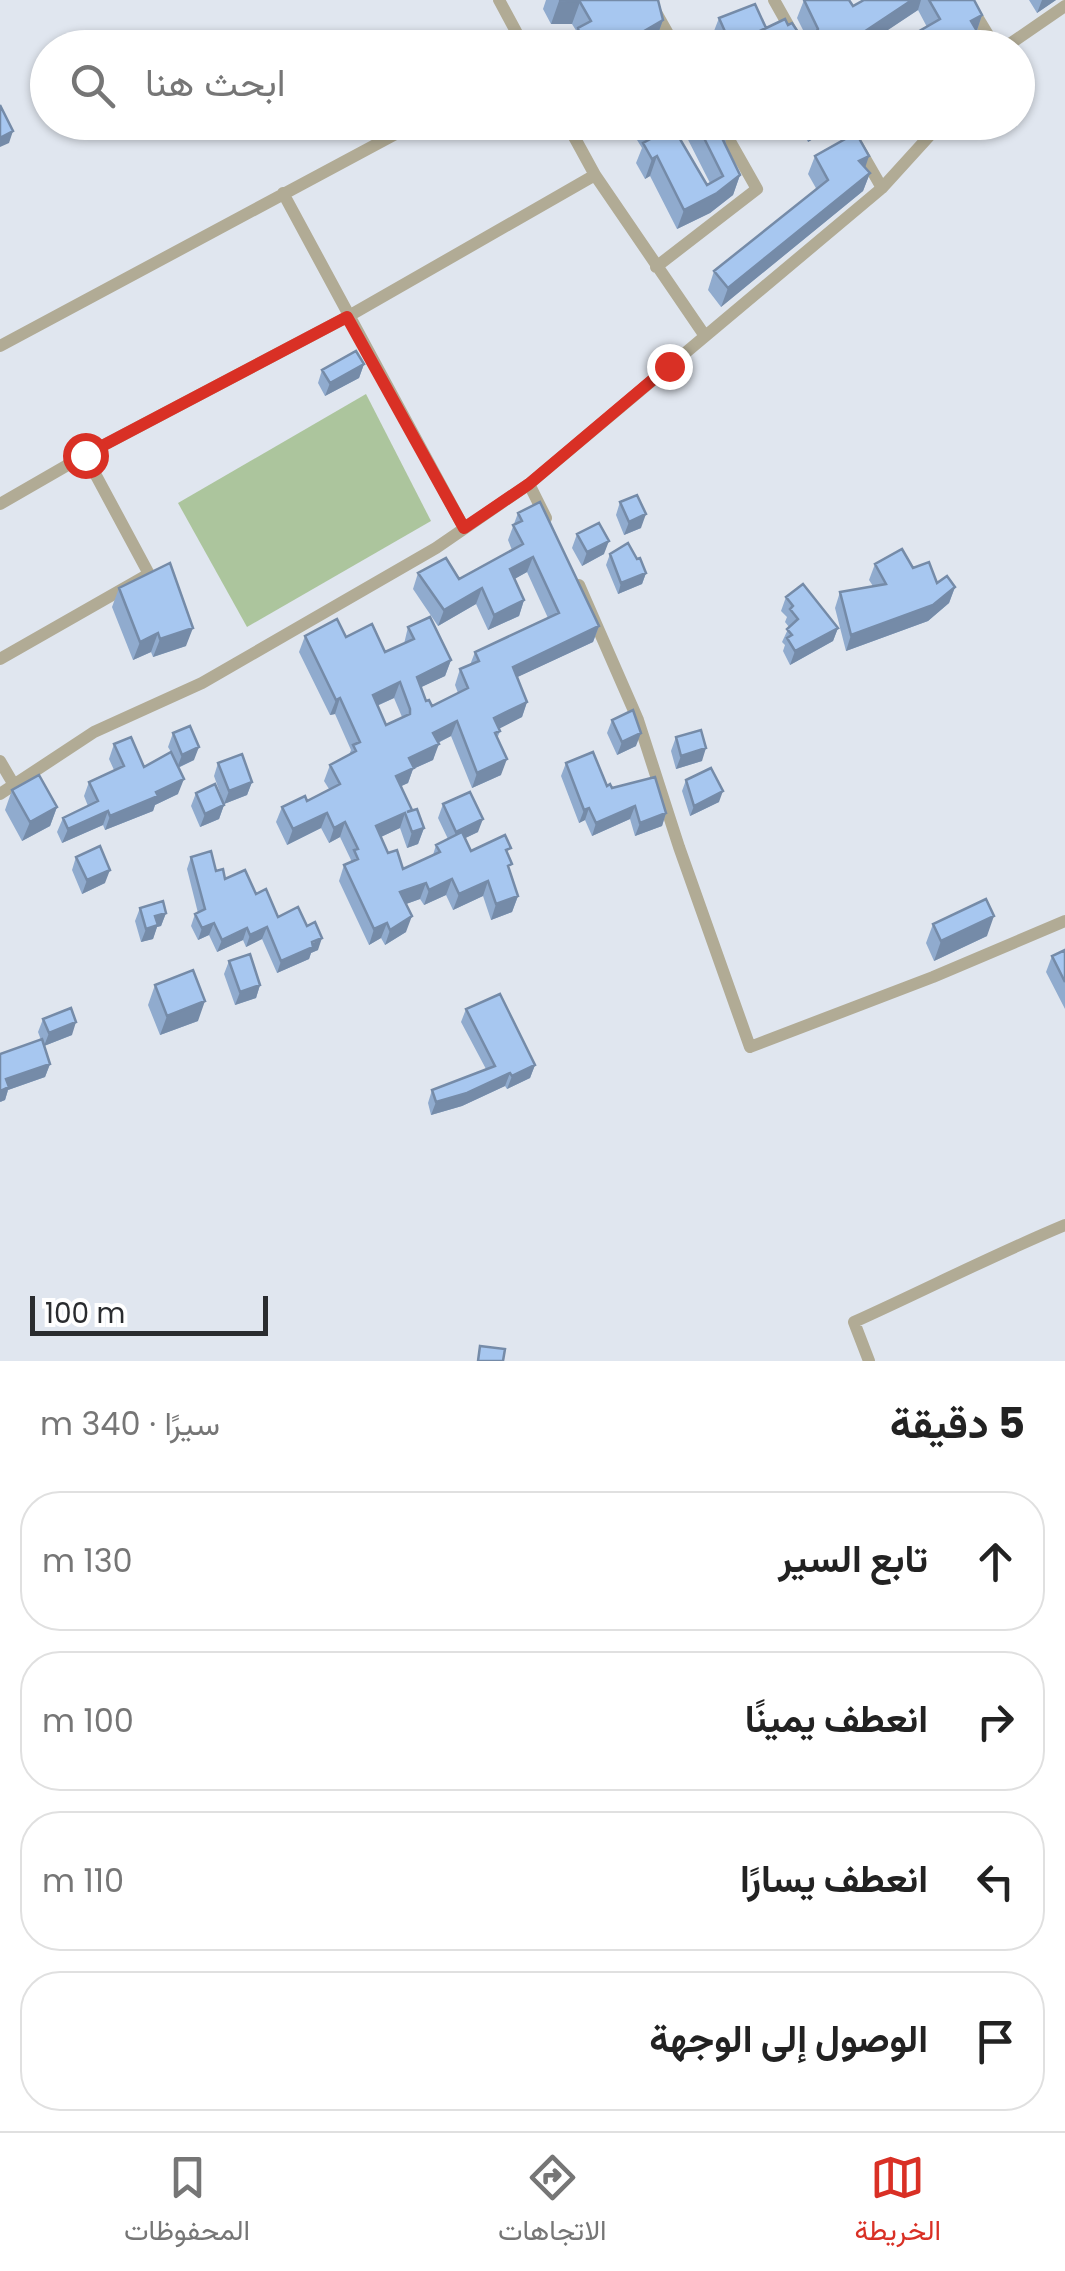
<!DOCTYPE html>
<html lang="ar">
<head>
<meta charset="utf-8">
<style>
	:root { --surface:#fff; --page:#f6f6f6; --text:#222; --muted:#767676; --line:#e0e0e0; --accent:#d93025 }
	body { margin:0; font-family:Poppins,Vazirmatn,sans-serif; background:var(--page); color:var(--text); direction:rtl }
	.scale { position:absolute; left:30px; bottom:25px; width:238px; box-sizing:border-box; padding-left:10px; border:5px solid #2a2c2f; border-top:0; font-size:28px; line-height:35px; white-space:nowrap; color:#2a2c2f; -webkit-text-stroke:8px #fff; paint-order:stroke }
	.stop { position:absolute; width:30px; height:30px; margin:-22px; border:8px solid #d93025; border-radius:50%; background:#fff }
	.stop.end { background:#d93025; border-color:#fff; box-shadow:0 2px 10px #0008 }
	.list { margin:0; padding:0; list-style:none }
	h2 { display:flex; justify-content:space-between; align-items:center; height:130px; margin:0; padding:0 40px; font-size:42px }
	h2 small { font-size:32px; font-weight:400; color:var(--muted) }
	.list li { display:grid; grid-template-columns:65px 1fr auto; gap:30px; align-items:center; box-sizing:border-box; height:140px; margin:0 20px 20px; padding:0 20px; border:2px solid var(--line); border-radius:40px }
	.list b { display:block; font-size:38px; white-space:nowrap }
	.list em { font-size:32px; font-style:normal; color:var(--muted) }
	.icon { flex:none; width:55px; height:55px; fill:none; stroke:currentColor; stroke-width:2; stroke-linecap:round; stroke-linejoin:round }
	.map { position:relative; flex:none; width:1065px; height:1361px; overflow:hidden; direction:ltr }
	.search { position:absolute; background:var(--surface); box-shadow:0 2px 8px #0004; left:30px; right:30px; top:30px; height:110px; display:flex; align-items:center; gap:25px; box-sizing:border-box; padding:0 35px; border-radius:55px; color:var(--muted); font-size:38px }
	.sheet { height:770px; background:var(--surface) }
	nav { display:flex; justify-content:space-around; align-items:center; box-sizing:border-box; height:140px; border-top:2px solid var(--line); background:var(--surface); font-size:28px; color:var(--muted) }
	nav a { display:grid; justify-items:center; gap:5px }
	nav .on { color:var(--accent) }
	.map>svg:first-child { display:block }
	.green { fill:#acc59d }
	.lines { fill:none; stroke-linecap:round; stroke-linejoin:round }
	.street { stroke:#b1ab95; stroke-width:12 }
	.wall { fill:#90abce; fill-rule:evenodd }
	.shaded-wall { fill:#758ba8 }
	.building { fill:#a7c7f0; stroke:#758ba8; stroke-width:2.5; fill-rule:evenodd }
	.route { stroke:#d93025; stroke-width:12 }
</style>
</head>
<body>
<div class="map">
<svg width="1065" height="1361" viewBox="0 0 1065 1361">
	<rect width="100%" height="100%" fill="#e0e6ef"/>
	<!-- green -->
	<path class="green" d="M366 394 431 521 247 627 178 503Z"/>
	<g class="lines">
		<!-- street -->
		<path class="street" d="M499 0 525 48
			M649 0 676 48
			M774 0 801 48
			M967 0 996 48
			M1004 48 1065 6
			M566 122 595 175 705 336
			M844 122 882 188
			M283 193 464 528
			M656 267 757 189 719 122
			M0 346 418 122
			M529 484 546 518
			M0 504 85 455 347 317 595 175
			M579 585 638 720 679 847 750 1047 933 977 1065 921
			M0 659 149 574 85 455
			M0 761 14 785
			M0 794 94 732 202 683 436 548 529 484 882 188 942 122
			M869 1361 854 1322C925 1290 993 1255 1065 1225"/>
	</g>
	<!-- wall -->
	<path class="wall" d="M546 0H658L663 20 655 42 646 48H571L577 32 572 24H551L543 9Z
		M804 0 853 6 864 0H974L982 15 971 48H905L909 37 927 27 918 10 866 44 868 48H756L757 44 749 48H722L714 31 719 18 766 28 788 25 802 38H807L797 18Z
		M1029 0H1056L1037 13Z
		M610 122H670L707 185 710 183 679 122H724L726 146 740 175 733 195 710 213 677 229 650 176 645 179 636 163 642 148 629 127 617 134Z
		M797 122H836L835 126 808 142Z
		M815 156 865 168 870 173 863 191 721 307 708 290 714 271 817 190 808 174Z
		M364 364 359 378 325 396 318 383 322 370Z
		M620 502 641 528 624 535 616 515Z
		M518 513 599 626 593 642 517 677 527 702 522 717 499 728 500 731 497 739 501 775 472 788 451 736 438 743 433 760 413 769 408 783 401 786 412 810 424 828 418 844 407 848 400 828 381 837 388 853 403 869 433 855 436 845 448 839 438 818 443 804 478 832 465 838 471 851 508 855 509 871 518 896 512 912 491 920 483 896 453 910 446 895 424 905 420 899 406 904V932L385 945 381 938 369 945 339 881 344 865 350 863 351 860 340 837 329 843 321 828 287 845 276 822 282 807 307 801 329 789 324 781 330 765 349 755 351 750 335 714 330 715 299 652 305 636 346 637 385 652 404 644 408 627 451 660 445 676 421 687 426 701 432 706 458 693 455 685 460 669 470 665 475 652 548 618 527 572 514 579 524 600 519 616 488 630 476 604 438 626 413 589 418 573 459 579 512 550 508 540ZM394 698 402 717 386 725 377 706Z
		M577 534 604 554 582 566 572 548Z
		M610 554 646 573 642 584 618 594 606 565Z
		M875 564 913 568 937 583 955 587 949 603 928 621 846 651 835 608 840 592 873 586 869 580Z
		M119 588 186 646 153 657 151 652 133 660 112 607Z
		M786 597 838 628 833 641 790 665 783 651 785 645 782 642 789 627 785 622 787 617 781 611Z
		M612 720 636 746 617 755 607 733Z
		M173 733 194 760 178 768V794L155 805 153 811 105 830 103 825 62 843 57 832 63 818 88 806 84 796 89 782 114 770 109 759 114 744 144 767 171 752 168 747Z
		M676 737 702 761 676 769 671 751Z
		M218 763 252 782 247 795 224 804 214 776Z
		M566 763 607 786 666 813 662 826 635 836 630 819 592 836 585 820 579 823 561 776Z
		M686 780 719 802 690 816 682 791Z
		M12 790 57 807 50 826 22 841 5 810Z
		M196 793 224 805 219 819 200 827 191 806Z
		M76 857 105 883 82 894 72 870Z
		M191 857 216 871 225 879 256 894 278 917 318 950 311 953 309 959 277 973 262 939 246 947 243 940 217 952 209 935 198 940 191 926 195 914 198 913 187 869Z
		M140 908 166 913 161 926 157 927 153 939 141 942 135 921Z
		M933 924 987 936 934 961 926 943Z
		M1065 950V1009L1046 972 1052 956Z
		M229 961 260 985 256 998 235 1005 224 974Z
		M155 985 198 1021 160 1035 148 1005Z
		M466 1009 535 1065 530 1078 507 1089 505 1086 462 1106 431 1115 428 1103 432 1090 486 1069 461 1022Z
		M43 1019 72 1035 44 1046 50 1064 45 1077 8 1090 5 1100 0 1102 41 1040 38 1032Z"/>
	<!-- shaded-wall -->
	<path class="shaded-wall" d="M912 0H921L918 10 861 48V34Z
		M1042 0H1056L1037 13Z
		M559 1 580 2 572 24H551Z
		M982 15 971 48H951L971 21Z
		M663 20 655 42 646 48H633L639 34Z
		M762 30 757 44 749 48H730L731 45Z
		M581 42H596L594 48H579Z
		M621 122H631L629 127 617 134Z
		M816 122H836L835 126 808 142 814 124Z
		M13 131 9 143 0 147V138Z
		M657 156 650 176 645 179 652 159Z
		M869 156 863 174 859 161Z
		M870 173 863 191 721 307 728 288Z
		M740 175 733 195 710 213 677 229 684 210Z
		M364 364 359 378 325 396 330 383Z
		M646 514 641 528 624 535 629 522Z
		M609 541 604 554 582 566 587 552Z
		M533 557 527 572 504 585 510 569Z
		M646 573 642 584 618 594 621 583Z
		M955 587 949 603 928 621 846 651 851 635Z
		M482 588 476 604 438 626 444 610Z
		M524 600 519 616 488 630 494 615Z
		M599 626 593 642 507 682 513 667Z
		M193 628 186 646 153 657 160 639Z
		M838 628 833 641 790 665 795 651Z
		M158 633 151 652 133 660 140 642Z
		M451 660 445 676 411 692 417 677Z
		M400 682 394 698 367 710 373 695Z
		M340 698 335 714 330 715 336 700Z
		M527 702 522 717 489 734 494 718Z
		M457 721 451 736 427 748 433 733Z
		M641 733 636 746 617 755 622 742Z
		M439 744 433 760 413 769 408 783 391 791 396 776 409 758Z
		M199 747 194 760 177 768 182 755Z
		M706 748 702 761 676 769 681 756Z
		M507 759 501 775 472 788 477 773Z
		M184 779 178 794 155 805 153 811 105 830 110 816Z
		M252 782 247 795 224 804 229 791Z
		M723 791 719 802 690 816 694 806Z
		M224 805 219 819 200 827 205 814Z
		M635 806 630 819 592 836 596 823Z
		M57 807 50 826 22 841 30 822Z
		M589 808 585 820 579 823 584 810Z
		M108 811 103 825 62 843 68 829Z
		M327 813 321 828 287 845 293 829Z
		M405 813 400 828 370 842 376 826Z
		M666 813 662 826 635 836 640 823Z
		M483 819 478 832 451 845 456 832Z
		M345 822 340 837 329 843 334 828Z
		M424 828 418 844 407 848 412 832Z
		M110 870 105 883 82 894 87 880Z
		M452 879 446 895 424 905 429 890Z
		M488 881 483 896 453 910 459 894Z
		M426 883 420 899 395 908 400 892Z
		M518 896 512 912 491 920 496 904Z
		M166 913 161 926 157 927 153 939 141 942 146 929 155 916Z
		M412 916 406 932 385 945 390 930Z
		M994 916 987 936 934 961 941 941Z
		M214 923 209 935 198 940 202 928Z
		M387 923 381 938 369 945 374 929Z
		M267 927 262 939 246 947 250 935Z
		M247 928 243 940 217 952 222 940Z
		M322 938 318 950 311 953 309 959 277 973 281 961Z
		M260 985 256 998 235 1005 240 992Z
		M205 1001 198 1021 160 1035 167 1016Z
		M76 1022 72 1035 44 1046 49 1033Z
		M50 1064 45 1077 8 1090 5 1100 0 1102V1091L6 1079Z
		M535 1065 530 1078 507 1089 512 1076Z
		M510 1073 505 1086 462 1106 431 1115 436 1102Z"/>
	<!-- building -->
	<path class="building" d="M559 0H658L663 20 639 34 644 40 633 48H596V42H581L578 28 591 21 580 2Z
		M804 0H849L853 6 864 0H912L861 34 868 48H771L762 30 785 19 788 25 792 23 802 38 812 39 818 29Z
		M929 0H974L982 15 971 21 977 31 952 45 953 48H915L909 37 940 19Z
		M755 4 766 28 731 45 719 18Z
		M0 105 13 131 0 138Z
		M646 122H670L707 185 723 176 696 122H724L730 134 722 138 740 175 717 193 684 210 657 156 652 159 643 143 654 137Z
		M856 133 869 156 859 161 870 173 728 288 714 271 828 180 815 156Z
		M356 351 364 364 330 383 322 370Z
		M637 495 646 514 629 522 620 502Z
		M540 502 599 626 513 667 527 702 494 718 500 731 495 733 507 759 477 773 457 721 433 733 439 744 409 758 414 768 396 776 412 810 407 812 417 809 424 828 412 832 405 813 376 826 388 853 397 850 403 869 440 852 436 845 462 832 471 851 505 835 511 848 506 850 512 864 508 866 518 896 496 904 488 881 459 894 452 879 429 890 426 883 400 892 412 916 390 930 387 923 374 929 344 865 358 859 354 850 358 849 345 822 334 828 327 813 293 829 282 807 305 796 307 801 340 784 330 765 356 751 353 745 360 742 340 698 336 700 305 636 337 619 346 637 372 624 385 652 414 639 408 627 430 617 451 660 417 677 426 701 429 700 432 706 468 688 460 669 479 661 475 652 559 613 533 557 510 569 524 600 494 615 482 588 444 610 418 573 446 558 459 579 523 544 513 525 522 521 518 513ZM400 682 410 709V714L386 725 373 695Z
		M599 523 609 541 587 552 577 534Z
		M628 543 637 559 640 558 646 573 621 583 610 554Z
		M902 549 913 568 929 562 937 583 947 576 955 587 933 605 851 635 840 592 886 584 875 564Z
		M170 563 193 628 160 639 158 633 140 642 119 588Z
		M803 584 838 628 795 651 787 638 792 635 787 629 798 619 790 609 793 606 786 597Z
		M633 710 641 733 622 742 612 720Z
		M190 726 199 747 182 755 173 733Z
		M701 730 706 748 681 756 676 737Z
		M131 737 144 767 171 752 184 779 156 792 158 796 110 816 108 811 68 829 63 818 98 801 89 782 124 766 114 744Z
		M593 752 607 786 610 784 612 788 655 777 666 813 640 823 635 806 596 823 589 808 584 810 566 763Z
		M242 754 252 782 229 791 218 763Z
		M711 768 723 791 694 806 686 780Z
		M39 775 57 807 30 822 12 790Z
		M215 784 224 805 205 814 196 793Z
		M470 792 483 819 456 832 443 804Z
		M100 846 110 870 87 880 76 857Z
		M211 851 216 871 223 869 225 879 245 870 256 894 266 889 278 917 298 907 307 926 315 922 322 938 312 942 313 947 281 961 267 927 250 935 247 928 222 940 214 923 202 928 195 914 205 909 191 857Z
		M986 899 994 916 941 941 933 924Z
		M163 901 166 913 155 916 158 925 146 929 140 908Z
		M1065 950V982L1052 956Z
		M250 954 260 985 240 992 229 961Z
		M193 970 205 1001 167 1016 155 985Z
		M500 994 535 1065 512 1076 510 1073 467 1093 436 1102 432 1090 495 1066 466 1009Z
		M71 1008 76 1022 49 1033 43 1019Z
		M42 1039 50 1064 6 1079 9 1087 0 1091V1054Z
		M480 1346 505 1349 503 1361H478Z"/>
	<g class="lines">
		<!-- route -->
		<path class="route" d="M85 455 347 317 464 528 529 484 669 366"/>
	</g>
</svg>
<div class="scale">100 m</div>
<div class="stop" style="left:85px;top:455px"></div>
<div class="stop end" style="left:669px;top:366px"></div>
<div class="search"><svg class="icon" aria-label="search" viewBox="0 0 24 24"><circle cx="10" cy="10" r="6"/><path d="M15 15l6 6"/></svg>ابحث هنا</div>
</div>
<section class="sheet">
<h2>5 دقيقة<small>سيرًا · 340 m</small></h2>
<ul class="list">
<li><svg class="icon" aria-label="ahead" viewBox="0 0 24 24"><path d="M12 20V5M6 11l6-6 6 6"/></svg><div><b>تابع السير</b></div><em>130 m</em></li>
<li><svg class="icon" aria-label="right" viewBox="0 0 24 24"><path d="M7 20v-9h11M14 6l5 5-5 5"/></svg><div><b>انعطف يمينًا</b></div><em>100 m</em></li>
<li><svg class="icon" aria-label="left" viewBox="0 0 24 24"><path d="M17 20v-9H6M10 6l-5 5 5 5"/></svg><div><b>انعطف يسارًا</b></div><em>110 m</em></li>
<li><svg class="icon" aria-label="arrive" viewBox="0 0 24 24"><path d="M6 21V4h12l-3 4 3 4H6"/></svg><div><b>الوصول إلى الوجهة</b></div></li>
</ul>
</section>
<nav>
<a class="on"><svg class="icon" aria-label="map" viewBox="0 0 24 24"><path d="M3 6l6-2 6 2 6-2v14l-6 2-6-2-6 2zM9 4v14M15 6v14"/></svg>الخريطة</a>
<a><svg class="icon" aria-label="directions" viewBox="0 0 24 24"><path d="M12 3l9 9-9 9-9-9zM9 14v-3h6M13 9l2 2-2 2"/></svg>الاتجاهات</a>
<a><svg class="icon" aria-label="saved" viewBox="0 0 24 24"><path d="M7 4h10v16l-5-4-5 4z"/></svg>المحفوظات</a>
</nav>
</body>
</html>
